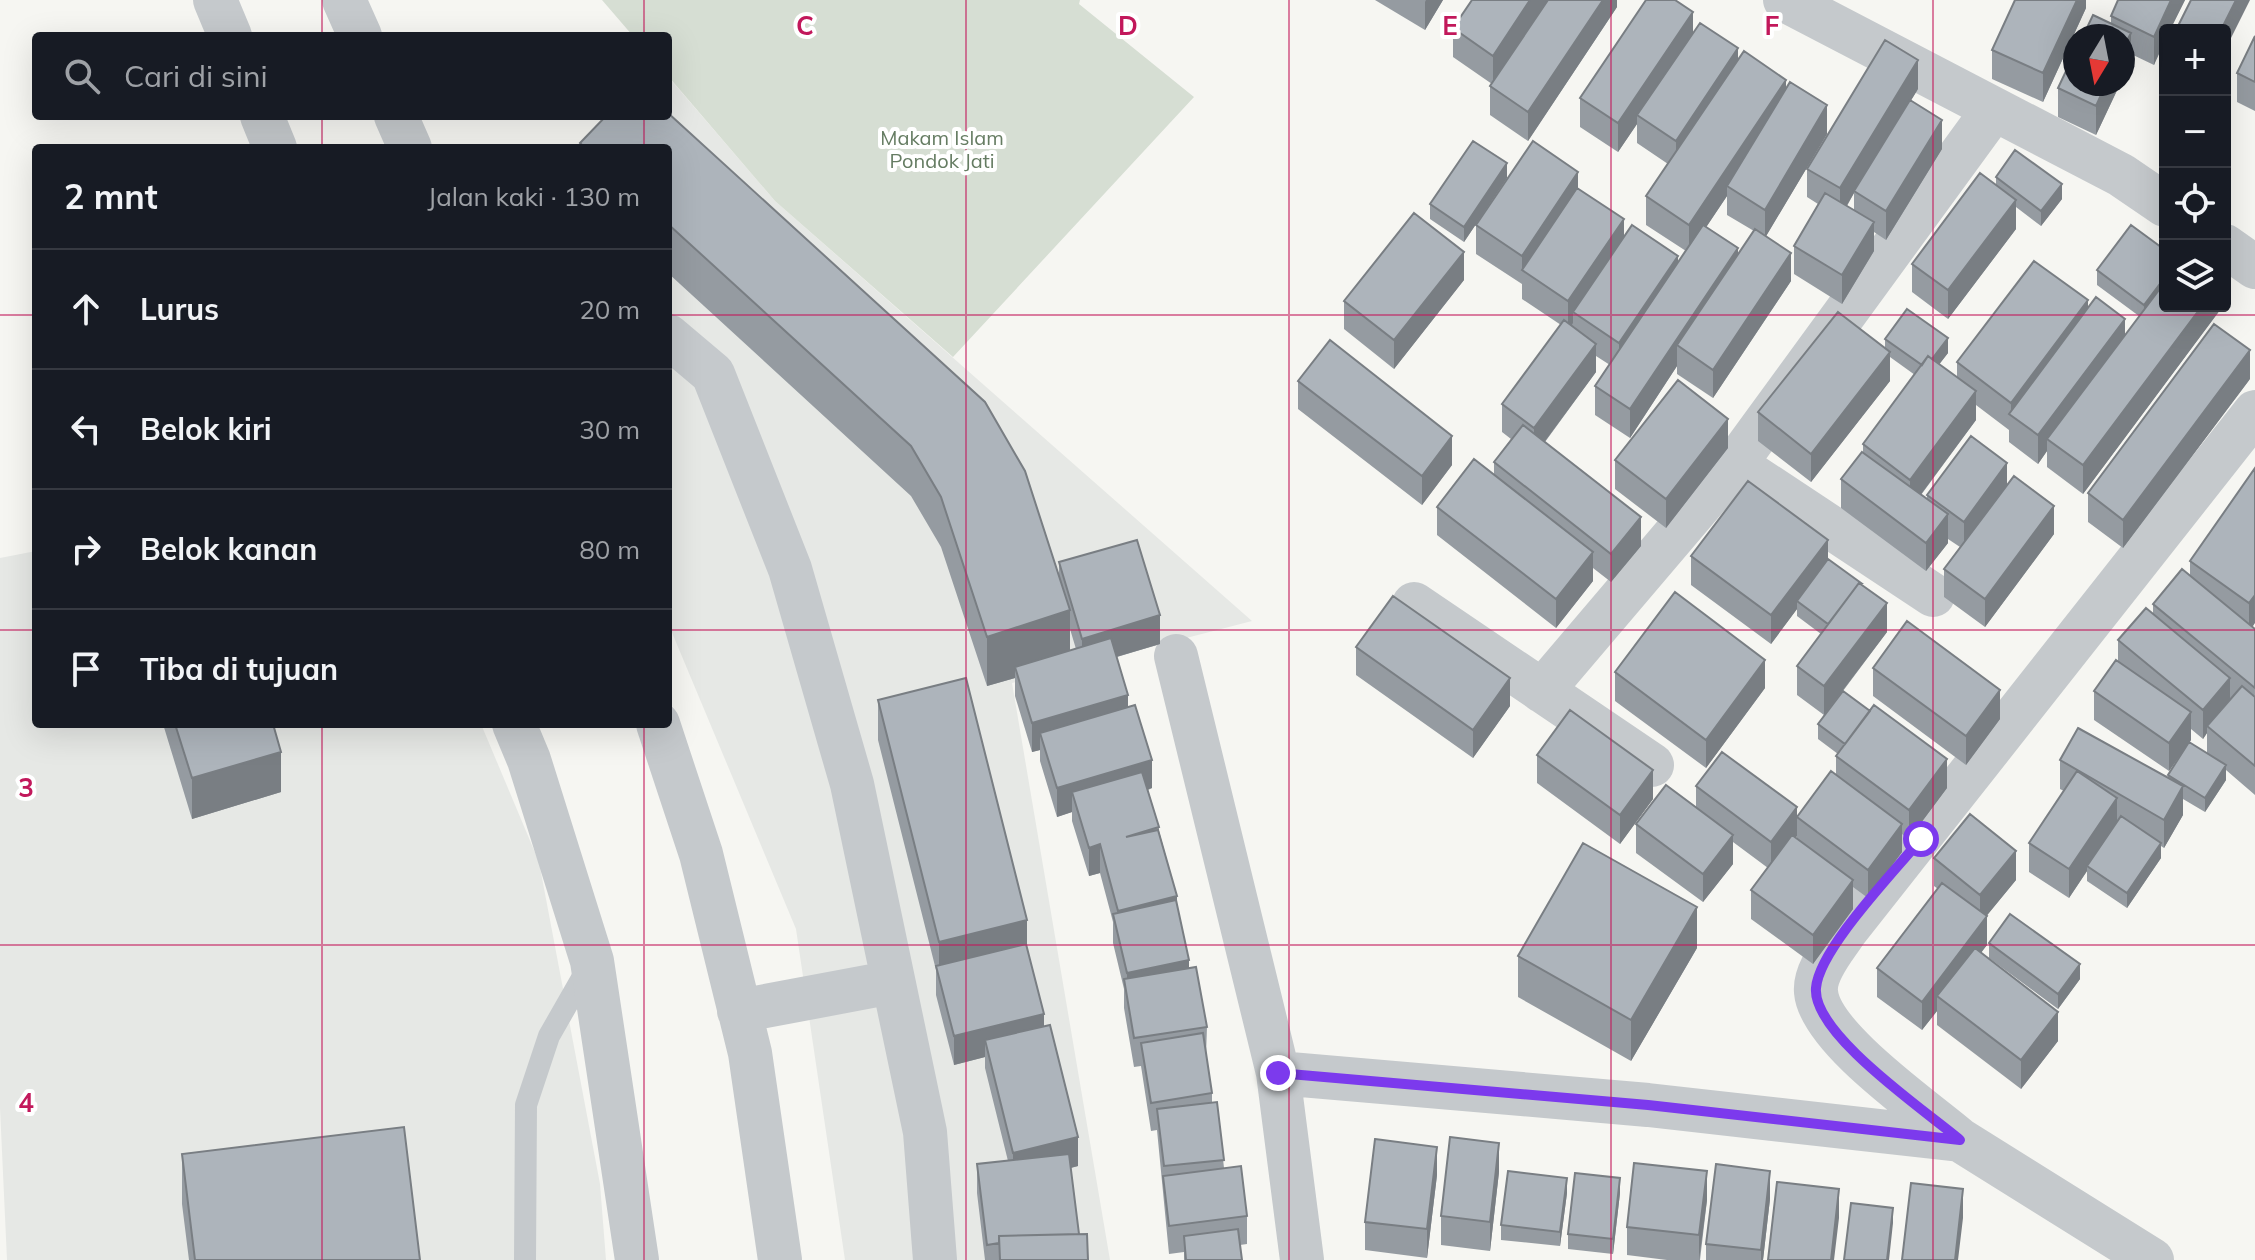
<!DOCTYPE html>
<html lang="id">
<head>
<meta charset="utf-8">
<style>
	:root { --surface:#171b24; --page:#20242c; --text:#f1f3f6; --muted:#9ea1a6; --line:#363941 }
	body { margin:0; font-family:Mulish,sans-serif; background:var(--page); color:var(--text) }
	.controls { position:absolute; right:24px; top:24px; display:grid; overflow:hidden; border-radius:8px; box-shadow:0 8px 32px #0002 }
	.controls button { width:72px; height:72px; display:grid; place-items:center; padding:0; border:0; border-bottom:2px solid var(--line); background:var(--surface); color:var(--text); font:40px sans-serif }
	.compass { position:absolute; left:2063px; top:24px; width:72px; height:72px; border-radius:50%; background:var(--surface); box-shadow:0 8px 32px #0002; rotate:190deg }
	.stop { position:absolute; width:24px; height:24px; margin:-18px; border:6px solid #7c3aed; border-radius:50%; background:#fff }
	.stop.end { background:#7c3aed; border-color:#fff; box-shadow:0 2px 8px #0008 }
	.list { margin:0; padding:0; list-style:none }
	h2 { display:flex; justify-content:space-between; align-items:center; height:104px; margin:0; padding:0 32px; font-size:34px }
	h2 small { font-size:26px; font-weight:400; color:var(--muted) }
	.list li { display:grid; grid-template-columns:52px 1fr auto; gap:24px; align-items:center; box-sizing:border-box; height:120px; padding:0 32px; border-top:2px solid var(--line) }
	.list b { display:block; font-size:30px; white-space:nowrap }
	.list em { font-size:26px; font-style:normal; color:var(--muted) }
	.icon { flex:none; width:44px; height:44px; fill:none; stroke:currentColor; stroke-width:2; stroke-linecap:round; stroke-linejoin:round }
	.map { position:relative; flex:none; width:2255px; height:1260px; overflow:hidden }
	.search { position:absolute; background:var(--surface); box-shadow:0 8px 32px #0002; left:32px; top:32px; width:640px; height:88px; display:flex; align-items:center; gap:20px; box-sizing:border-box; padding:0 28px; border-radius:8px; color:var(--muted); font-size:30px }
	.panel { position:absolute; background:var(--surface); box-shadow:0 8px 32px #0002; left:32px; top:144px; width:640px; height:584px; border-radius:8px }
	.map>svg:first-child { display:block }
	.built { fill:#e6e8e5 }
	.green { fill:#d6ded3 }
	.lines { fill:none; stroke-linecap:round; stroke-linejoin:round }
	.service { stroke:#c5c9cc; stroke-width:22 }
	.minor { stroke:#c5c9cc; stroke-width:44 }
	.wall { fill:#959ba1; fill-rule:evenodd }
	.shaded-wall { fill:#797e83 }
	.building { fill:#adb4bb; stroke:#797e83; stroke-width:2 }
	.route { stroke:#7c3aed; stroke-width:10 }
	.grid { fill:none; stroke:#c2185b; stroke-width:2; stroke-opacity:0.55 }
	.labels { text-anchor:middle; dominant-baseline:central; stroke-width:8; stroke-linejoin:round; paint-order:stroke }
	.park-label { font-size:20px; fill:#657c62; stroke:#fff }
	.grid-label { font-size:26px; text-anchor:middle; font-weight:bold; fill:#c2185b; stroke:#fff; stroke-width:8; stroke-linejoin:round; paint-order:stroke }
</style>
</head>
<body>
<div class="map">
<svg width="2255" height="1260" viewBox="0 0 2255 1260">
	<rect width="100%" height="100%" fill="#f6f6f2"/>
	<!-- built -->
	<path class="built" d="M671 80 775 201 1252 621 1012 683 1110 1260H845L796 929 668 623V148H574L620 116H668V82Z
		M36 551V724H481L539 862 600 1184 606 1260H7L0 1108V558Z"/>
	<!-- green -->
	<path class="green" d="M602 0H1080L1079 4 1194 97 953 357 775 201 668 76V36H633Z"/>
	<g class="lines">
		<!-- service -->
		<path class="service" d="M525 1260 526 1105 549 1036 589 966"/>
		<!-- minor -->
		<path class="minor" d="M215 0 230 36
			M344 0 360 36
			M1785 0 2121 175 2165 205
			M262 116 275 148
			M396 116 410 148
			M2225 246 2255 267
			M668 336 713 374 790 569 852 784 925 1132 935 1260
			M1735 464 1933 595
			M1414 604 1652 765
			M1176 656 1278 1073 1302 1260
			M1542 691 1735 464 1994 109
			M514 724 529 760 592 961 637 1260
			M658 724 701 854 750 1053 780 1260
			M739 1011 893 982
			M1278 1073 1648 1105 1960 1140 2152 1260
			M1960 1140C1924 1109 1820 1038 1816 992 1814 971 1834 949 1845 932L2255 412"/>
	</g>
	<!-- wall -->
	<path class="wall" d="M1375 0H1443L1425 30Z
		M1617 0V7L1528 141 1490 115V86L1492 84 1453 57V28Z
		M2086 0V8L2043 102 1992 79V50Z
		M2118 0H2185L2170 30H2165L2154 65 2131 54V61L2123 77V36L2111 23V16Z
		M1693 32 1738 60 1786 88 1827 134 1766 236 1791 281 1713 398 1677 374V366L1630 438 1595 415V386L1610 365 1596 356V372L1545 442 1641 546 1611 582 1593 568V581L1556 628 1437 535V507L1494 474V462L1511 439 1502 432V404L1561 325 1522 299V284L1476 254V225L1578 188 1624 237 1678 263 1686 251 1646 225V196L1668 164 1637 143V124L1618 152 1580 127V98ZM1727 196V215L1754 231 1738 256 1706 227Z
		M2255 36V111L2237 102V73Z
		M2075 84H2120L2096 135 2058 117V88Z
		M1918 89 1911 100 1942 149 1886 240 1874 232V251L1842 304 1794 274V246L1818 204 1807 197V169ZM1854 193V211L1847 206Z
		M668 113 985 402 1025 471 1059 575V562L1137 540 1160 615V644L1117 657 1128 695V707L1135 705 1152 760V788L1148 790 1159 827V831L1177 896V904L1189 960V968L1196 967 1207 1027 1206 1055 1212 1093V1102H1217L1224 1168 1241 1166 1247 1216V1244L1240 1245 1242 1260H1184V1252L1169 1254 1157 1130 1151 1131 1141 1066 1134 1067 1124 1008V989L1113 943V922L1100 873 1089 876 1072 821V812L1057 817 1040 761V750L1032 752 1015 696V678L987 686 941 547 911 496 668 273V148H580V143L606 116H668ZM1070 629 1076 649 1070 651Z
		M1996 177 2062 199 2041 226 2016 207V229L1948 319 1912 292V264L1996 185Z
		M1507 178 1464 242 1430 219V204Z
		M2097 270 2165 306H2220V310L2083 494 2047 467V451L2038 464 2009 442V430L1976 405V420L1921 495 1927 499V495L2007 485 2054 534 1985 627 1944 597V569L1960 547 1948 539V543L1926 571 1841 508V479L1863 452V444L1915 375 1890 357V381L1811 482 1758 441V412L1885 349V339L1948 353 1939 364 1957 378V362L2088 308 2125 335 2139 316 2097 285Z
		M1464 280 1394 369 1344 329V301Z
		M2250 379 2123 548 2088 522V493Z
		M1298 381 1452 465 1422 505 1298 409Z
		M1728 448 1666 528 1615 489V460Z
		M2255 468 2252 627 2255 629V795L2226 770V780L2205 812 2183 799V815L2164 848 2161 846V858L2127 908 2087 881V871L2069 898 2029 872V843L2064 791 2060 789V760L2168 778V775L2184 750 2169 771 2094 720V691L2118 662V640L2153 614V604L2190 576V561ZM2191 729 2203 739 2207 733V754L2189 743 2191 740Z
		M1691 556 1828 560 1887 632 1843 691 1947 788 1909 839 1902 834V852L1868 898 1853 887V909L1813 964 1751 919V890L1768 868 1733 842V864L1703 902 1636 853V824L1696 808V786L1797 836 1795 838 1797 839V817L1836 774V756L1838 754 1818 739V724L1824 715 1797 695V666L1821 634 1797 616V609L1771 644 1691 585Z
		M1356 647 1510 706 1473 758 1356 675Z
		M1873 668 2000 719 1966 765 1873 696Z
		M1615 672 1765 688 1706 768 1615 701Z
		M878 700 1027 950 1044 1026 1078 1166 1071 1168 1079 1234 1088 1260H985L977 1193V1164L1008 1161 985 1068V1057L954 1065 936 995V970L878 740Z
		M163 724H273L281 792 192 819Z
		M1537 755 1653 799 1620 844 1537 783Z
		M1934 858 2016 880 1986 916 1987 945 1981 952 2058 1041 2021 1089 1937 1025V1011L1922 1030 1877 997V968L1938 889 1934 886Z
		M1989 943 2080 979 2058 1009 1989 958Z
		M1697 948 1631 1061 1518 997V956Z
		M182 1154 420 1260H189L182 1204Z
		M1499 1172 1490 1251 1441 1245V1216Z
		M1437 1175 1427 1258 1365 1250V1222Z
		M1567 1193 1560 1246 1501 1240V1225Z
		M1620 1193 1613 1254 1568 1249V1234Z
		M1770 1199 1763 1260H1706V1244Z
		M1707 1200 1700 1260H1667L1627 1255V1227Z"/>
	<!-- shaded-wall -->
	<path class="shaded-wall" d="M1426 0H1443L1425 30V2Z
		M1530 0H1550L1493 84V56Z
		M1603 0H1617V7L1528 141V112Z
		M2077 0H2086V8L2043 102V73Z
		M2171 0H2185L2170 30H2165V41L2154 65V37Z
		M2236 0H2250L2225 50V30H2221Z
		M1693 12V41L1637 115V124L1618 152V123Z
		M2131 33V61L2123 77V48Z
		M1738 48V77L1676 170V141Z
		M1918 60V89L1856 191H1854V193L1840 217V188Z
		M1786 80V108L1727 186V196L1689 253V225Z
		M2106 84H2120L2096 135V106Z
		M1827 105V134L1765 238V210Z
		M1942 120V149L1886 240V211Z
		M1507 163V178L1464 242V227Z
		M1578 172V201L1522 270V285V256Z
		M2062 184V199L2041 226V211Z
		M2016 200V229L1948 319V290Z
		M1624 219V247L1573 312V323L1568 330V301Z
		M1874 222V251L1842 304V275Z
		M1738 248V276L1677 345V366L1630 438V409Z
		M1464 252V280L1394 369V340Z
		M1791 253V281L1713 398V370Z
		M1678 256V284L1619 372V343Z
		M2165 277V292L2144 320V305Z
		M2088 300V329L2011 416V403Z
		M2202 306H2220V310L2083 494V465Z
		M2125 319V347L2047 439V451L2038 464V435Z
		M1948 338V353L1925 383V368Z
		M1596 344V372L1534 456V428Z
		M2250 350V379L2123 548V520Z
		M1890 352V381L1811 482V454Z
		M1976 391V420L1910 509V480Z
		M1728 419V448L1666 528V499Z
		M1452 436V465L1422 505V476Z
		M2007 463V491L1964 550V522Z
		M2054 506V534L1985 627V599Z
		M1948 514V543L1926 571V543Z
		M1641 517V546L1611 582V554Z
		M1828 540V568L1797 601V609L1771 644V615Z
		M1593 552V581L1556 628V599Z
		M2255 595V623L2249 632V603Z
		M1887 603V632L1824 715V686Z
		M1070 610V660L1015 667V678L987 686V637Z
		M1160 615V644L1082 667V639Z
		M1765 660V688L1706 768V740Z
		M1510 678V706L1473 758V730Z
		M2230 678V706L2207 726V733L2203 739V710Z
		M2000 690V719L1966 765V736Z
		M1128 695V723L1040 733V750L1032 752V723Z
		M2191 712V740L2169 771V743Z
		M281 752V792L192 819V778Z
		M1947 759V788L1909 839V810Z
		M1152 760V788L1077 811 1072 792V812L1057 817V788Z
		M2226 765V780L2205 812V798Z
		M1653 770V799L1620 844V815Z
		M2183 786V815L2164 848V820Z
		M2117 798V827L2087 866V871L2069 898V869Z
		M1797 807V836L1771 870V842Z
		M1902 824V852L1868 898V870Z
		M1733 835V864L1703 902V874Z
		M2161 843V858L2127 908V893Z
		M1100 844V873L1089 876V848Z
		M2016 851V880L1980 924V895Z
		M1853 880V909L1813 964V935Z
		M1177 896V925L1118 936V911Z
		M1697 907V948L1631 1061V1020Z
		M1987 916V945L1944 1002 1937 996V1011L1922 1030V1002Z
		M1027 920V960L939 978V942Z
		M1189 960V988L1127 997V973Z
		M2080 964V979L2058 1009V994Z
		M2058 1012V1041L2021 1089V1060Z
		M1044 1014V1043L985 1040V1057L954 1065V1036Z
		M1078 1137V1166L1013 1182V1153Z
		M1499 1143V1172L1490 1251V1222Z
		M1437 1147V1175L1427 1258V1229Z
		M1707 1171V1200L1699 1260V1235Z
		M1770 1171V1199L1763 1260H1761V1250Z
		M1567 1178V1193L1560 1246V1232Z
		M1620 1178V1193L1613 1254V1239Z
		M1839 1189V1218L1834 1260H1831Z
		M1963 1189V1218L1958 1260H1955Z
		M1893 1208V1223L1889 1260H1887Z"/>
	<!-- building -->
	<path class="building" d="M1472 0H1530L1493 56 1453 28Z
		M1548 0H1603L1528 112 1490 86Z
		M1646 0H1675L1693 12 1618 123 1580 98Z
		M2015 0H2077L2043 73 1992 50Z
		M2118 0H2171L2154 37 2111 16Z
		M2191 0H2236L2221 30H2176Z
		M2093 15 2131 33 2123 48V36H2083Z
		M1700 23 1738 48 1676 141 1637 115Z
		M2255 36V82L2237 73Z
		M1885 40 1918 60 1840 188 1807 169Z
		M1744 51 1786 80 1689 225 1646 196Z
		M2075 52V84H2106L2096 106 2058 88Z
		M1790 82 1827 105 1765 210 1727 186Z
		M1910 100 1942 120 1886 211 1854 191Z
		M668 113 985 402 1025 471 1070 610 987 637 941 497 911 446 668 224V148H585L580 143 606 116H668Z
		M1473 141 1507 163 1464 227 1430 204Z
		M1533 141 1578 172 1522 256 1476 225Z
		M2015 150 2062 184 2041 211 1996 177Z
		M1980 173 2016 200 1948 290 1912 264Z
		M1577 188 1624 219 1568 301 1522 270Z
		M1825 193 1874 222 1842 275 1794 246Z
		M1414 213 1464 252 1394 340 1344 301Z
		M1632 225 1678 256 1619 343 1573 312Z
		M1703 225 1738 248 1630 409 1595 386Z
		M2131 225 2165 250V277L2144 305 2097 270Z
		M1755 229 1791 253 1713 370 1677 345Z
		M2034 261 2088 300 2011 403 1957 362Z
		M2165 282V306H2202L2083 465 2047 439Z
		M2096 297 2125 319 2038 435 2009 414Z
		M1907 309 1948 338 1932 359 1928 356 1922 365 1885 339Z
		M1838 312 1890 352 1811 454 1758 412Z
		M1564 320 1596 344 1534 428 1502 404Z
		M2214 324 2250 350 2123 520 2088 493Z
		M1330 340 1452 436 1422 476 1298 381Z
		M1928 356 1976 391 1910 480 1863 444Z
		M1678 380 1728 419 1666 499 1615 460Z
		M1523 425 1641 517 1611 554 1494 462Z
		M1971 436 2007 463 1964 522 1927 495Z
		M1862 452 1948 514 1926 543 1841 479Z
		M1474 459 1593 552 1556 599 1437 507Z
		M2255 468V595L2249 603 2190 561Z
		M2014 476 2054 506 1985 599 1944 569Z
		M1748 481 1828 540 1771 615 1691 556Z
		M1137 540 1160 615 1082 639 1059 562Z
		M1828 559 1861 583H1859L1828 624 1797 601Z
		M2182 569 2255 629V688L2153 604Z
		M1859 583 1887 603 1824 686 1797 666Z
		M1675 592 1765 660 1706 740 1615 672Z
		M1393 596 1510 678 1473 730 1356 647Z
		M2146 608 2230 678 2203 710 2118 640Z
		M1907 621 2000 690 1966 736 1873 668Z
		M1111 638 1128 695 1032 723 1015 667Z
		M2116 660 2191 712 2169 743 2094 691Z
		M966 678 1027 920 939 942 878 700Z
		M2242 686 2255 697V766L2207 726Z
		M1843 691 1870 711 1845 744 1818 724Z
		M1135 705 1152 760 1057 788 1040 733Z
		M1874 705 1947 759 1909 810 1836 756Z
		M1570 710 1653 770 1620 815 1537 755Z
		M175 724H273L281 752 192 778Z
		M2078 728 2183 786 2164 820 2060 760Z
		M2189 742 2226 765 2205 798 2168 775Z
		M1722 752 1797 807 1771 842 1696 786Z
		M1831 771 1902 824 1868 870 1797 817Z
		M2077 771 2117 798 2069 869 2029 843Z
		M1142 772 1159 827 1126 837 1158 830 1177 896 1118 911 1100 844 1089 848 1072 792Z
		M1666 785 1733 835 1703 874 1636 824Z
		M1970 814 2016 851 1980 895 1934 858Z
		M2121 816 2161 843 2127 893 2087 866Z
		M1792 835 1853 880 1813 935 1751 890Z
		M1583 843 1697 907 1631 1020 1518 956Z
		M1942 883 1987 916 1922 1002 1877 968Z
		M1176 900 1189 960 1127 973 1113 914Z
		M2010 914 2080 964 2058 994 1989 943Z
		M1026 944 1044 1014 954 1036 936 966Z
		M1975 948 2058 1012 2021 1060 1937 996Z
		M1196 967 1207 1027 1134 1038 1124 979Z
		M1050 1025 1078 1137 1013 1153 985 1040Z
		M1203 1033 1212 1093 1151 1103 1141 1043Z
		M1217 1102 1224 1160 1164 1166 1157 1109Z
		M404 1127 420 1260H195L182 1154Z
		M1450 1137 1499 1143 1490 1222 1441 1216Z
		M1375 1139 1437 1147 1427 1229 1365 1222Z
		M1069 1154 1079 1234 999 1236V1243L987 1245 977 1164Z
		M1634 1163 1707 1171 1699 1235 1627 1227Z
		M1716 1164 1770 1171 1761 1250 1706 1244Z
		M1241 1166 1247 1216 1169 1226 1163 1176Z
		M1508 1171 1567 1178 1560 1232 1501 1225Z
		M1575 1173 1620 1178 1613 1239 1568 1234Z
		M1777 1182 1839 1189 1831 1260H1768Z
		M1911 1183 1963 1189 1955 1260H1902Z
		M1851 1203 1893 1208 1887 1260H1844Z
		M1238 1229 1242 1260H1186L1184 1236Z
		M1087 1234 1088 1260H1000L999 1236Z"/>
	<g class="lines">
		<!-- route -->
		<path class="route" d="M1278 1073 1648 1105 1960 1140C1926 1111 1812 1034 1816 988 1819 949 1895 871 1921 839"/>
	</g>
	<!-- grid -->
	<path class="grid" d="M322 0V36M644 0V36M966 0V1260M1289 0V1260M1611 0V1260M1933 0V1260M322 116V148M644 116V148M0 315H36M668 315H2255M0 630H36M668 630H2255M322 724V1260M644 724V1260M0 945H2255"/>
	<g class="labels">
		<!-- park labels -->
		<g class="park-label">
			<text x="942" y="137">Makam Islam<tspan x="942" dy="23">Pondok Jati</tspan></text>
		</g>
	</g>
	<g class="grid-label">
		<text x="805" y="35">C</text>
		<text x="1128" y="35">D</text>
		<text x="1450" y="35">E</text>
		<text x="1772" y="35">F</text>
		<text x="26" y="797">3</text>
		<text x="26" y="1112">4</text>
	</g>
</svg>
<div class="controls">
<button>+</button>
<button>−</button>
<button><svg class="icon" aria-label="locate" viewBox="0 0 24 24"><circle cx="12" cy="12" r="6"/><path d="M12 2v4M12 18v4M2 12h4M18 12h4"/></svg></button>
<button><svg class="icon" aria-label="layers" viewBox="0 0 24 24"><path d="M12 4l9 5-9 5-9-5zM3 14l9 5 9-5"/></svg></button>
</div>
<svg class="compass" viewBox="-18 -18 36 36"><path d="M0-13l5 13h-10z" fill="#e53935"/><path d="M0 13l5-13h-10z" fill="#9ea1a6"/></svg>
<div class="stop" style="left:1921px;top:839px"></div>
<div class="stop end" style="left:1278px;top:1073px"></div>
<div class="search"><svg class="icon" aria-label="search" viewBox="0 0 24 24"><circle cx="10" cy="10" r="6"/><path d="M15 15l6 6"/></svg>Cari di sini</div>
<section class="panel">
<h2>2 mnt<small>Jalan kaki · 130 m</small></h2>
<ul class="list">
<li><svg class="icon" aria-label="ahead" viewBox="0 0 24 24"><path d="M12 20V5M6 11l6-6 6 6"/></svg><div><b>Lurus</b></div><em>20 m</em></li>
<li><svg class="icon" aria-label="left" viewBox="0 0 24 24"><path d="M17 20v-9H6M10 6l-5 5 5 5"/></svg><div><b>Belok kiri</b></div><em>30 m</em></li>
<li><svg class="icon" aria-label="right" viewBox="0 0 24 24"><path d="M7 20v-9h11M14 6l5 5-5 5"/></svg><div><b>Belok kanan</b></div><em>80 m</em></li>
<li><svg class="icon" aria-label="arrive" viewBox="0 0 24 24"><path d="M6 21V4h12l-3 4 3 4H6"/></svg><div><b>Tiba di tujuan</b></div></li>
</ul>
</section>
</div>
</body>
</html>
